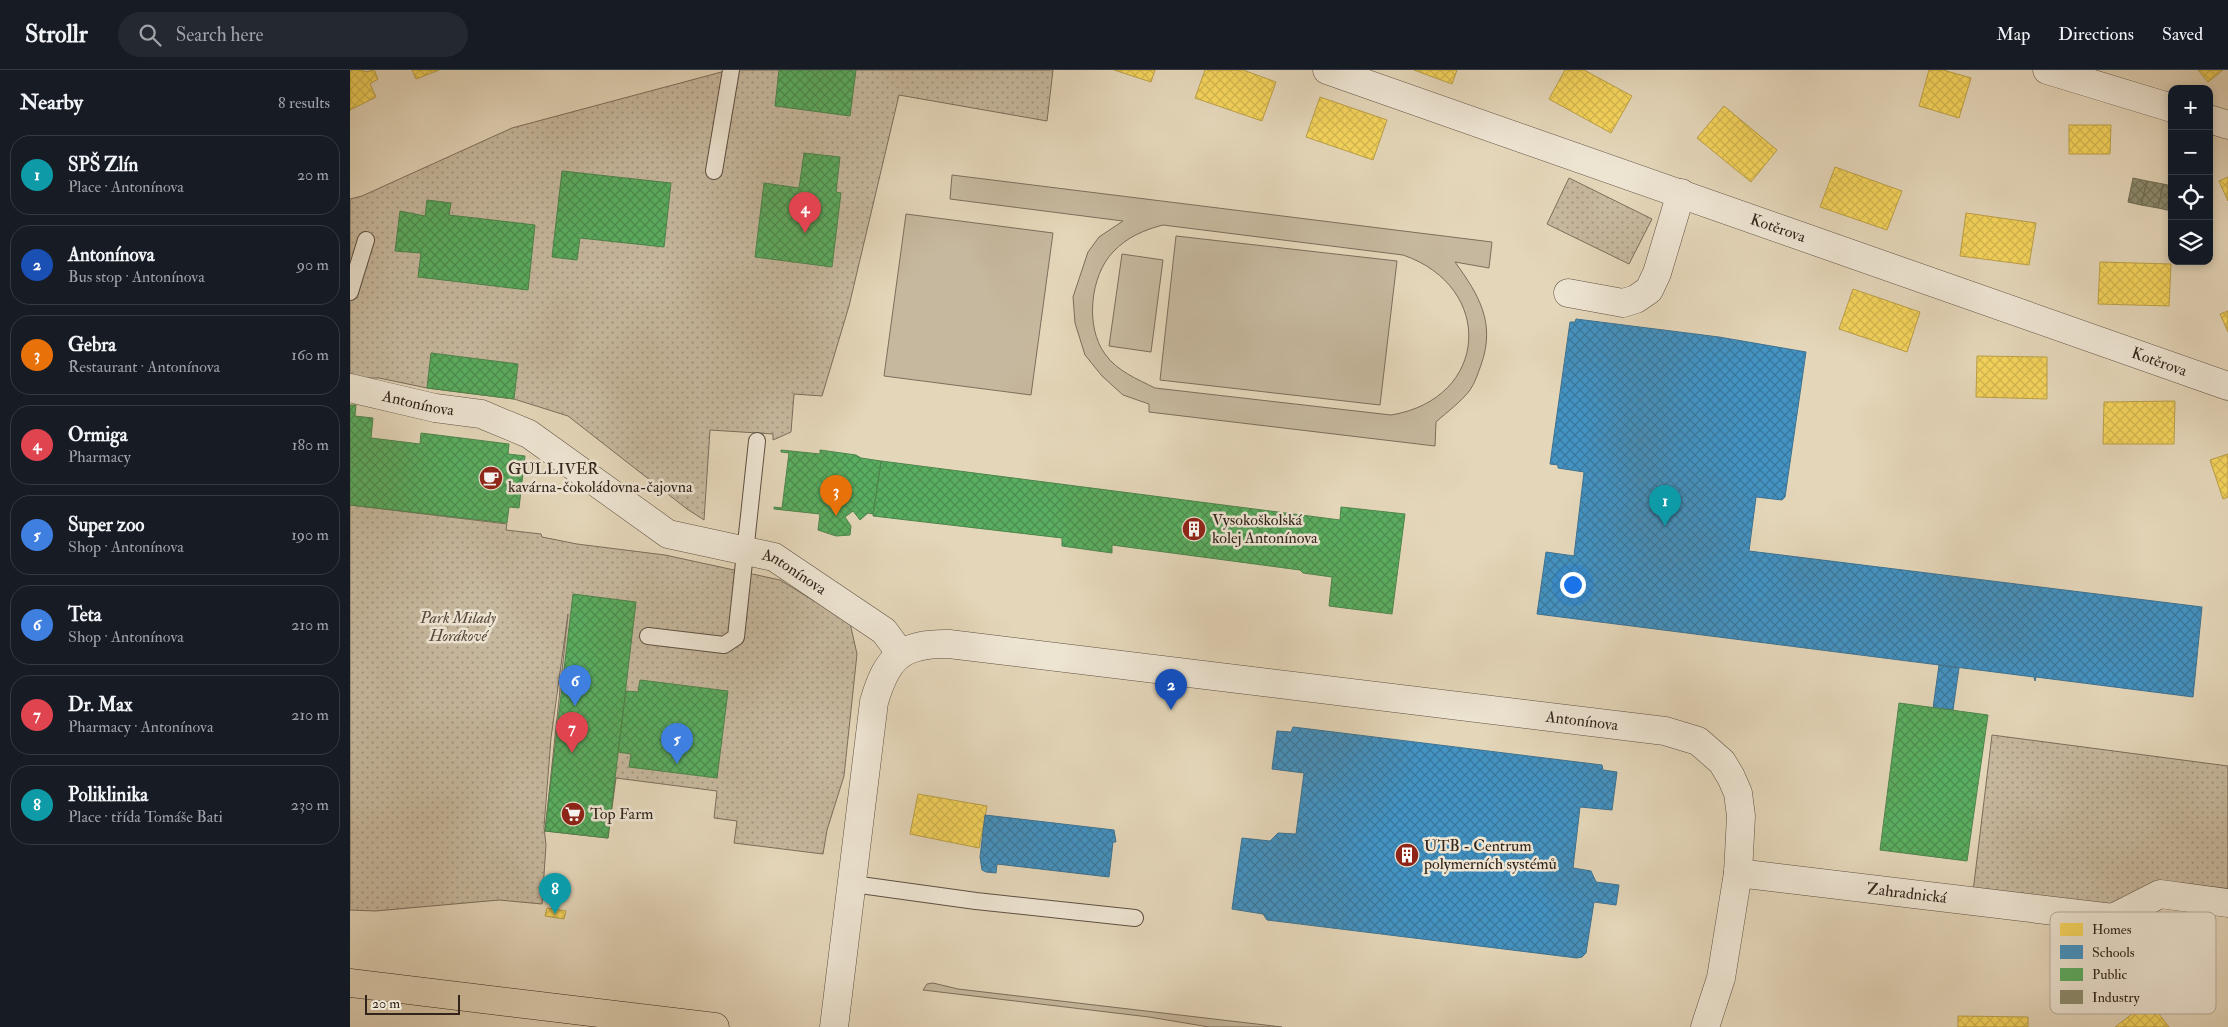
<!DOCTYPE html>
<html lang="en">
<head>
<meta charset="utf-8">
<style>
	:root { --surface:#171b24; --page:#242831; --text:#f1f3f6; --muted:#9ea1a6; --line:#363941; --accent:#1a73e8 }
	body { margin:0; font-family:"IM FELL Double Pica",serif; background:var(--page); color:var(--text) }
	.controls { position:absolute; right:15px; top:15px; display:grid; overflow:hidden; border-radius:10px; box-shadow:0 2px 8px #0003 }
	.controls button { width:45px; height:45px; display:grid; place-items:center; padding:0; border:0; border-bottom:1px solid var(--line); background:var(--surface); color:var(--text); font:25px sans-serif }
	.scale { position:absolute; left:15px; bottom:12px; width:95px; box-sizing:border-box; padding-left:5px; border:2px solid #32241b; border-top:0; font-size:14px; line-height:18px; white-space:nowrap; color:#32241b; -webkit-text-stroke:4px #ede4d2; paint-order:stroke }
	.you { position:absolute; left:1222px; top:514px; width:18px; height:18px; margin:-12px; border:4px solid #fff; border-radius:50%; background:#1a73e8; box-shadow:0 0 0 8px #1a73e833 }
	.badge { display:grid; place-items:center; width:32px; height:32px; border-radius:50%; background:var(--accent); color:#fff; font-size:16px; font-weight:700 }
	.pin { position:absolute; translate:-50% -41px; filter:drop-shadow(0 1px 2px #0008) }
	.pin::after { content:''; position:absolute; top:26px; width:18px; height:15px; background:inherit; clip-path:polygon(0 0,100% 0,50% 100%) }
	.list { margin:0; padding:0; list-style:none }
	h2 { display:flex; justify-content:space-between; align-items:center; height:65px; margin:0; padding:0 20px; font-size:21px }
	h2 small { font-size:16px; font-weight:400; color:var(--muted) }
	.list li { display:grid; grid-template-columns:32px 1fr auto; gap:15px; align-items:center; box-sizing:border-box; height:80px; margin:0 10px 10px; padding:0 10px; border:1px solid var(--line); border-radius:20px }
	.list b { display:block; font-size:19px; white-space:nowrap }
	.list p { margin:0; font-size:16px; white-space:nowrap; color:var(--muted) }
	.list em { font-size:16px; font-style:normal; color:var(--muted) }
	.icon { flex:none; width:28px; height:28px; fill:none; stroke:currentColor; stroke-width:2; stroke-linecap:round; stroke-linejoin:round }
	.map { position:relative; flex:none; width:1878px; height:957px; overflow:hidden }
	header { display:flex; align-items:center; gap:30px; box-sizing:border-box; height:70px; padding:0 25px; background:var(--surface); border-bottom:1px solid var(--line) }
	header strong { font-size:24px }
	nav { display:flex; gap:28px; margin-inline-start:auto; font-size:18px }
	.search { width:350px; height:45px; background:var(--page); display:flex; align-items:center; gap:12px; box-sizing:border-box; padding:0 18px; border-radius:28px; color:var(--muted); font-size:19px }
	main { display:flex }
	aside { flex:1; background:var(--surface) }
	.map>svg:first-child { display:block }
	.green { fill:#c6b89e; stroke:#7c6e5c; fill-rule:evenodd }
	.park { fill:url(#park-dots); stroke:#7c6e5c }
	.homes { fill:url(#homes-cross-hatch); stroke:#bba048 }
	.schools { fill:url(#schools-cross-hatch); stroke:#3e7291 }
	.public { fill:url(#public-cross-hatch); stroke:#4e854c }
	.industry { fill:url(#industry-cross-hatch); stroke:#716d55 }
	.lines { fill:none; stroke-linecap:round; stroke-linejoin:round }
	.service-casing { stroke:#5e5042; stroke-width:18 }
	.minor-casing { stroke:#5e5042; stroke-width:29 }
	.primary-casing { stroke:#32241b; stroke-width:29 }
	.service { stroke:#ede4d2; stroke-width:16 }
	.minor { stroke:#ede4d2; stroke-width:28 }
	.primary { stroke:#e4d6b9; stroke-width:28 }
	.labels { text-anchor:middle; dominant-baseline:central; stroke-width:5; stroke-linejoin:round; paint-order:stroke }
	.street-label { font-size:16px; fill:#32241b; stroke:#ede4d2 }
	.poi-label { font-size:16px; fill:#32241b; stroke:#ede4d2; text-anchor:start }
	.park-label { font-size:16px; font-style:italic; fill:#57493c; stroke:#ede4d2 }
	.key { fill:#ede4d2; stroke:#b5aa9b; stroke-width:1 }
	.key-label { font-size:14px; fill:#32241b }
</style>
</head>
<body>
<header>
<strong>Strollr</strong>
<div class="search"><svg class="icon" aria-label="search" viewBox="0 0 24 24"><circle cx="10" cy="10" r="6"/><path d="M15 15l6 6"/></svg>Search here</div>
<nav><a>Map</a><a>Directions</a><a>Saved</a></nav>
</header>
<main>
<aside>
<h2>Nearby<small>8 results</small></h2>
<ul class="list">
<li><span class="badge" style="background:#0f9aa8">1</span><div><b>SPŠ Zlín</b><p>Place · Antonínova</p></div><em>20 m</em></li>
<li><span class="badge" style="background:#1a4fb4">2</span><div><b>Antonínova</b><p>Bus stop · Antonínova</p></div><em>90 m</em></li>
<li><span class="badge" style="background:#e8710a">3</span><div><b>Gebra</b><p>Restaurant · Antonínova</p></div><em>160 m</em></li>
<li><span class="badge" style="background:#e0444e">4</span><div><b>Ormiga</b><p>Pharmacy</p></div><em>180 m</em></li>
<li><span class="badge" style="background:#3f7fe0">5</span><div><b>Super zoo</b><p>Shop · Antonínova</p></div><em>190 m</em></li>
<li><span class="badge" style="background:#3f7fe0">6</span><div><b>Teta</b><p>Shop · Antonínova</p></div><em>210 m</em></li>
<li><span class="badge" style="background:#e0444e">7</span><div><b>Dr. Max</b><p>Pharmacy · Antonínova</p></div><em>210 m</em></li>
<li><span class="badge" style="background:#0f9aa8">8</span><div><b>Poliklinika</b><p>Place · třída Tomáše Bati</p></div><em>230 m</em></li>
</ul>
</aside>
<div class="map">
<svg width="1878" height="957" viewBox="0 0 1878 957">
	<defs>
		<pattern id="park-dots" width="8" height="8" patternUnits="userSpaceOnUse" patternTransform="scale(1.25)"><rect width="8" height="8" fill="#c6b89e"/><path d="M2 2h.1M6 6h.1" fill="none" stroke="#a19580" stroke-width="1.8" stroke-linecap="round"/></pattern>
		<pattern id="homes-cross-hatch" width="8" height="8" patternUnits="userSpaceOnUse" patternTransform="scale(1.25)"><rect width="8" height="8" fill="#f6d55c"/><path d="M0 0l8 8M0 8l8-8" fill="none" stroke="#d3b74f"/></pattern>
		<pattern id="schools-cross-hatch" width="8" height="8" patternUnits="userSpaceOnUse" patternTransform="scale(1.25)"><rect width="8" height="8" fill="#4393c3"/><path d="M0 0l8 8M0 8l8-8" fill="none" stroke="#39789e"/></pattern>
		<pattern id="public-cross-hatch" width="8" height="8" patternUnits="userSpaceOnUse" patternTransform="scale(1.25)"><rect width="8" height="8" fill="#5aae61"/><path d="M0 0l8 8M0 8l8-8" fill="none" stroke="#4b8d4f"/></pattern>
		<pattern id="industry-cross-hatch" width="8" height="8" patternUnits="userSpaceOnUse" patternTransform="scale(1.25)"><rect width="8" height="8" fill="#8c8c6e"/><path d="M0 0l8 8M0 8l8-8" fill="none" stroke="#73725a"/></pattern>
	</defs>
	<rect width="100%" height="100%" fill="#e4d6b9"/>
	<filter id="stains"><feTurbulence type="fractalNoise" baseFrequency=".004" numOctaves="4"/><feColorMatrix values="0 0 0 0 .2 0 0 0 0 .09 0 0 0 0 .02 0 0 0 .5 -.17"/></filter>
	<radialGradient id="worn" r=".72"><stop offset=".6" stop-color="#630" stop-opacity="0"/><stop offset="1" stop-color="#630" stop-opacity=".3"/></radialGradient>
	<!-- green -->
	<path class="green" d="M602 105 1142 172 1139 198 1105 192C1129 225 1146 253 1131 295 1128 303 1125 313 1120 320 1111 332 1097 342 1086 352L1085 376 799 342V334L773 325 752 306 735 285 725 253 723 227 738 182 749 167 773 151 600 129ZM813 155 1053 185C1146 217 1139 329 1041 345L805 318C787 309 767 301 755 284 735 257 740 206 763 182 777 167 794 160 813 155Z
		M556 144 703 163 681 325 534 306Z
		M826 166 1047 191 1030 335 810 310Z
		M772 184 813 190 801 282 759 276Z
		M583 913 608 919 932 957H859L799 947 573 920 577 914Z"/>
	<!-- park -->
	<path class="park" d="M379 0H703L697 51 549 25 499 236 472 326 444 324 441 362 423 370V364L360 360 354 450 337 439 218 346 164 329 77 318 29 308H0V129L12 126 162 58Z
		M1219 108 1302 149 1279 194 1197 154Z
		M0 435 157 454 156 460 191 464 192 467 227 474 315 485 430 510 500 553 507 584 494 706 477 760 473 784 384 773 387 751 364 748 367 721 266 708 258 768 195 761 218 544 201 668 194 757 196 775 192 834 149 830 25 841 0 840Z
		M1642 665 1878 696V833L1810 824 1763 848 1622 830Z"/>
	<!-- homes -->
	<path class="homes" d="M0 0H13L14 2 24 0 28 9 20 14 26 27 0 40Z
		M62 0H89L66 9Z
		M764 0H805L801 12Z
		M855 0H893L926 12 912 51 845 28Z
		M1064 0H1107L1102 14Z
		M1215 0H1234L1282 26 1261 63 1199 29Z
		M1579 0H1593L1621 8 1609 48 1569 36Z
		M1848 0H1873L1858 12Z
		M970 27 1037 50 1023 90 956 67Z
		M1374 36 1427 80 1401 112 1347 68Z
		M1719 55H1761L1760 84H1719Z
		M1485 97 1552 121 1537 160 1470 137Z
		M1878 107V131L1869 111Z
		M1616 143 1686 153 1679 195 1610 186Z
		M1750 192 1821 194 1819 236 1748 234Z
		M1503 219 1570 242 1557 282 1489 259Z
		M1878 241V262L1870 244Z
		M1627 286 1697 287V329L1626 327Z
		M1825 331 1824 374H1753L1754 332Z
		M1878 384V427L1873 429 1860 390Z
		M568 724 637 736 629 778 560 764Z
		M197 838 216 841 214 849 195 846Z
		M1799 931 1819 957H1765Z
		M1608 946 1678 947V957H1608Z"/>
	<!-- schools -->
	<path class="schools" d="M1226 249 1369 267 1456 282 1435 427 1432 430 1406 427 1399 481 1852 537 1843 627 1686 607 1685 611 1684 607 1187 544 1196 482 1224 486 1234 402 1208 398V395L1200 394 1220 252H1225Z
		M1589 595 1609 598 1603 640 1583 638Z
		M943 657 1252 695 1253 700 1267 702 1262 740 1230 737 1223 798 1241 801 1246 812 1269 815 1266 835 1244 832 1236 883 1232 887 1227 888 917 850 913 844 882 839 892 768 920 771 928 763 946 764 954 703 922 699 927 661 941 662Z
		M635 745 764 760 766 772H763L759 807 647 794 646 803 636 802 632 800 630 787Z"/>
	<!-- public -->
	<path class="public" d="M429 0H506L500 46 425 36Z
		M454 83 490 87 486 122 491 123 482 197 405 187 414 113 449 118Z
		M212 101 321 113 314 177 230 168 227 190 202 187Z
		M77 130 101 133 99 145 185 155 178 220 68 207 71 183 45 181 50 141 75 146Z
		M81 283 168 294 164 329 77 318Z
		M0 335H6L5 346 23 348 21 368 70 374 71 363 159 374 158 384 175 386 169 438 159 437 157 453 0 435Z
		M431 380 470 384V380L506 385 511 388 531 391 523 444 518 443 510 450 503 441 495 447 501 456 500 465 486 466 468 460 470 444 424 439V437L432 438 439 383 431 382Z
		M531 391 990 450 991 437 1055 444 1042 544 979 536 982 507 953 503 950 500 762 475V483L712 476V468L523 446Z
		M223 524 286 532 258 768 195 761Z
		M290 610 378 621 367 708 279 697 281 684 268 682 276 621 288 622Z
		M1549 633 1638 645 1617 791 1530 780Z"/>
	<!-- industry -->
	<path class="industry" d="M1783 108 1797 111 1791 135 1778 132Z
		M1797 111 1813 114 1808 138 1791 135Z
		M1813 114 1822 116V141L1808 138Z"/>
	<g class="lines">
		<!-- service casing -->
		<g class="service-casing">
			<path id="service" d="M364 101 381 0
				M0 222 16 170
				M298 566 374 575 386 567 407 371
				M503 814 626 831 785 848"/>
		</g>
		<!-- minor casing -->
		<g class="minor-casing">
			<g id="minor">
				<path id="s1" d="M977 0 1878 316"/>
				<path d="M1697 0 1822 38"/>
				<path d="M1859 49 1878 55"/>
				<path d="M1218 223 1273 233 1286 229 1299 220 1307 203 1331 123"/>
				<path id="s2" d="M0 318 85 338 131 344 179 364 318 464 424 487 534 561 551 584"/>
				<path id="s3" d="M1388 803 1763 848 1810 824 1878 833"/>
				<path id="s4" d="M484 957 524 632C537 587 552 573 599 574L1315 661 1348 671 1372 692 1381 707 1388 723 1391 746 1388 803 1371 908 1355 957"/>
			</g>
		</g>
		<!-- primary casing -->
		<g class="primary-casing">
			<path id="primary" d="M0 913 365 957"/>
		</g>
		<!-- service -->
		<use href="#service" class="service"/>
		<!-- minor -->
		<use href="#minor" class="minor"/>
		<!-- primary -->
		<use href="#primary" class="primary"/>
	</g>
	<!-- icons -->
	<defs>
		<g id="cafe-disc" transform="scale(1.25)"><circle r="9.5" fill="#8f2418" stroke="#ede4d2"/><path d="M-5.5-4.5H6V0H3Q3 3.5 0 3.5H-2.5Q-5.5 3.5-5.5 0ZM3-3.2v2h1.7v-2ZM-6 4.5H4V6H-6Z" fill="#fff"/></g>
		<g id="building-disc" transform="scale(1.25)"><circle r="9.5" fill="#8f2418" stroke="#ede4d2"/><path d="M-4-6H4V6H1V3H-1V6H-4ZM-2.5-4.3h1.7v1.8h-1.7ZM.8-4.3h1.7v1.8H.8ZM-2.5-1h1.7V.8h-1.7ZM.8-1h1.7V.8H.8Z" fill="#fff"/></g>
		<g id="supermarket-disc" transform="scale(1.25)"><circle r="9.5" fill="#8f2418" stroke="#ede4d2"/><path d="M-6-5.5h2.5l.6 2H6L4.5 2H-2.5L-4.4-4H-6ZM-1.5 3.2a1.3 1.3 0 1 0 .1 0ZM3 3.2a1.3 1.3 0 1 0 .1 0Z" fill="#fff"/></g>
	</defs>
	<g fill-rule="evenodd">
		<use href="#cafe-disc" x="141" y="408"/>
		<use href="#building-disc" x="844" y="459"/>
		<use href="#supermarket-disc" x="223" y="744"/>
		<use href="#building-disc" x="1057" y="785"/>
	</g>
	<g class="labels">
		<!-- street labels -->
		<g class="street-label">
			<text stroke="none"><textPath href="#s1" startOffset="478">Kotěrova</textPath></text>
			<text stroke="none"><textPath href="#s1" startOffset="882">Kotěrova</textPath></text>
			<text stroke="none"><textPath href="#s2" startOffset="70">Antonínova</textPath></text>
			<text stroke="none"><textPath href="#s2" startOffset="490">Antonínova</textPath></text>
			<text stroke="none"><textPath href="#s4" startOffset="1071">Antonínova</textPath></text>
			<text stroke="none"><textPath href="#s3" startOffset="170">Zahradnická</textPath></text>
		</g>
		<!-- poi labels -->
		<g class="poi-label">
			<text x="158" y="399">GULLIVER<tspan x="158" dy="18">kavárna-čokoládovna-čajovna</tspan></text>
			<text x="862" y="450">Vysokoškolská<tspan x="862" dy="18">kolej Antonínova</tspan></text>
			<text x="240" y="744">Top Farm</text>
			<text x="1074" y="776">UTB - Centrum<tspan x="1074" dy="18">polymerních systémů</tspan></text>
		</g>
		<!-- park labels -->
		<g class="park-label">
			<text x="108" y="548">Park Milady<tspan x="108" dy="18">Horákové</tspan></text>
		</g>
	</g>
	<!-- legend -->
	<rect x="1700" y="842" width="166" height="102" rx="8" class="key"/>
	<rect x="1710" y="853" width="23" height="13" fill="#f6d55c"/>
	<rect x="1710" y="875" width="23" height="14" fill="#4393c3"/>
	<rect x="1710" y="898" width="23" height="13" fill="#5aae61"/>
	<rect x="1710" y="920" width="23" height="14" fill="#8c8c6e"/>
	<g class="key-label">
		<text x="1742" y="864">Homes</text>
		<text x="1742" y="887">Schools</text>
		<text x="1742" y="909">Public</text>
		<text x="1742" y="932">Industry</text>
	</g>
	<rect width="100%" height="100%" filter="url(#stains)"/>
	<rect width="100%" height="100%" fill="url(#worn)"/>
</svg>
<div class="controls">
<button>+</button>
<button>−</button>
<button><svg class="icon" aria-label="locate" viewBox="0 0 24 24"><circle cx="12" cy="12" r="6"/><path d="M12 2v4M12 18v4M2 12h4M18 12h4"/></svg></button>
<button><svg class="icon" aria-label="layers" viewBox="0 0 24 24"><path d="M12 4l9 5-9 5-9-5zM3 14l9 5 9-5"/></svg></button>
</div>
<div class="scale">20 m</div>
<div class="you"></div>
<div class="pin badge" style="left:1315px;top:456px;background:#0f9aa8">1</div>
<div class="pin badge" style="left:821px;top:640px;background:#1a4fb4">2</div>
<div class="pin badge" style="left:486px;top:446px;background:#e8710a">3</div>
<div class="pin badge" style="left:455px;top:163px;background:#e0444e">4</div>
<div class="pin badge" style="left:327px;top:694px;background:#3f7fe0">5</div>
<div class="pin badge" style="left:225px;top:636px;background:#3f7fe0">6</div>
<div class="pin badge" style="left:222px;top:683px;background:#e0444e">7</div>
<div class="pin badge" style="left:205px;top:844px;background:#0f9aa8">8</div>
</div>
</main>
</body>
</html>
